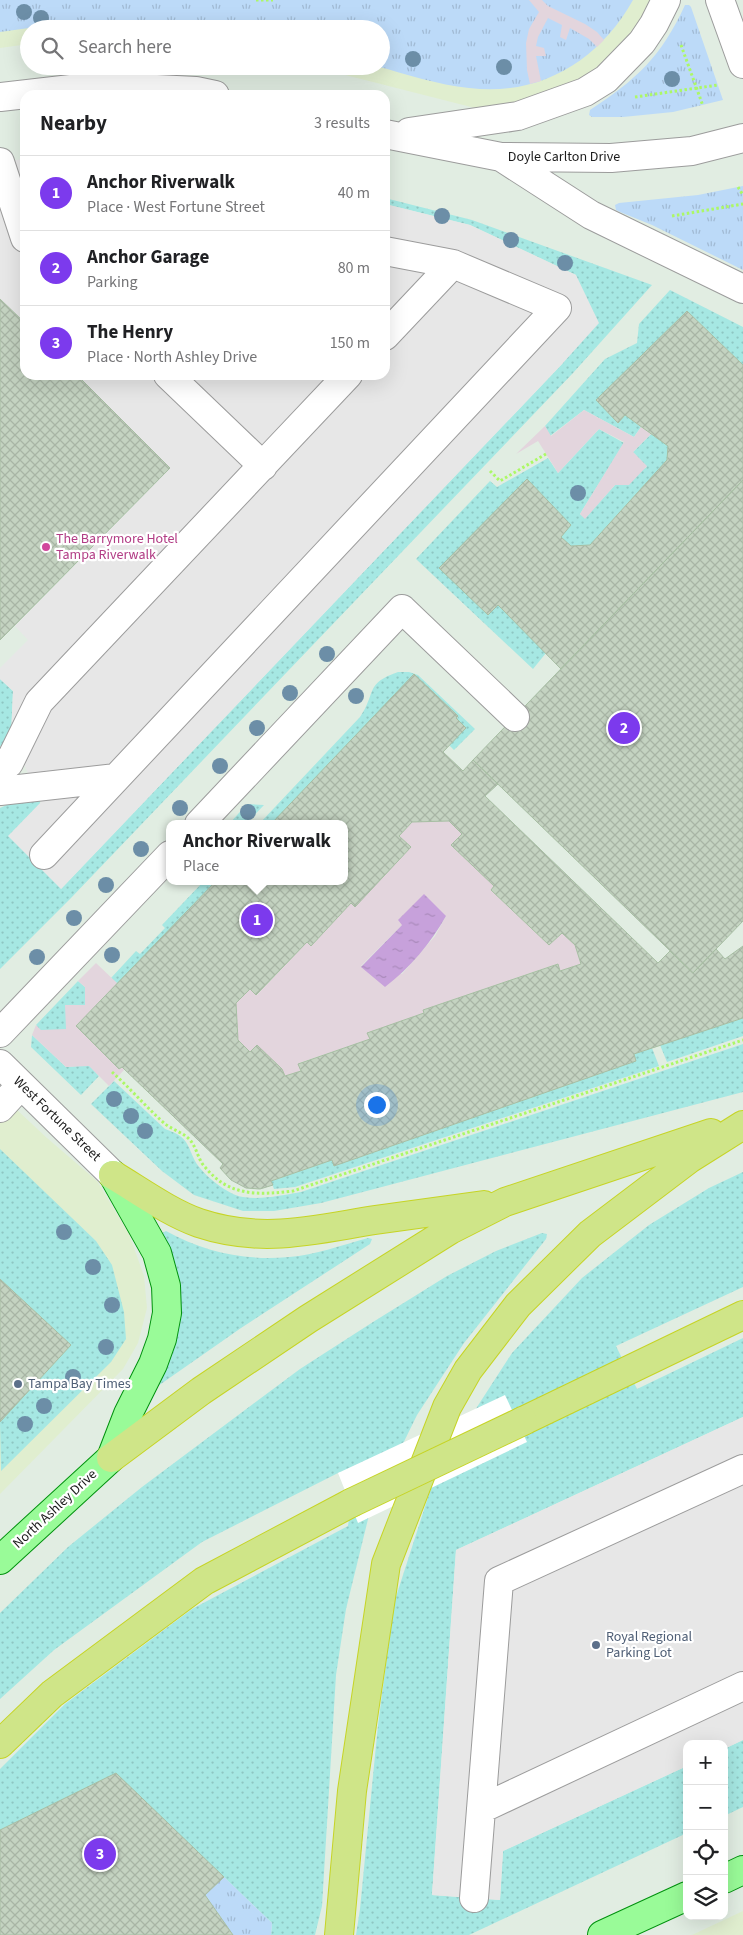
<!DOCTYPE html>
<html lang="en">
<head>
<meta charset="utf-8">
<style>
	:root { --surface:#fff; --page:#f6f6f6; --text:#202124; --muted:#757577; --line:#e0e0e0; --accent:#7c3aed }
	body { margin:0; font-family:"Source Sans 3",sans-serif; background:var(--page); color:var(--text) }
	.controls { position:absolute; right:15px; bottom:15px; display:grid; overflow:hidden; border-radius:10px; box-shadow:0 5px 20px #0002 }
	.controls button { width:45px; height:45px; display:grid; place-items:center; padding:0; border:0; border-bottom:1px solid var(--line); background:var(--surface); color:var(--text); font:25px sans-serif }
	.you { position:absolute; left:376px; top:1104px; width:18px; height:18px; margin:-12px; border:4px solid #fff; border-radius:50%; background:#1a73e8; box-shadow:0 0 0 8px #1a73e833 }
	.badge { display:grid; place-items:center; width:32px; height:32px; border-radius:50%; background:var(--accent); color:#fff; font-size:16px; font-weight:700 }
	.pin { position:absolute; translate:-50% -50%; border:2px solid #fff; box-shadow:0 1px 5px #0006 }
	.popup { position:absolute; left:166px; top:820px; width:182px; height:65px; box-sizing:border-box; display:grid; place-content:center; border-radius:10px; background:var(--surface); filter:drop-shadow(0 1px 4px #0005); font-size:16px; white-space:nowrap; color:var(--muted) }
	.popup b { font-size:19px; color:var(--text) }
	.popup::after { content:''; position:absolute; left:50%; top:100%; margin-left:-10px; border:10px solid transparent; border-top-color:var(--surface) }
	.list { margin:0; padding:0; list-style:none }
	h2 { display:flex; justify-content:space-between; align-items:center; height:65px; margin:0; padding:0 20px; font-size:21px }
	h2 small { font-size:16px; font-weight:400; color:var(--muted) }
	.list li { display:grid; grid-template-columns:32px 1fr auto; gap:15px; align-items:center; box-sizing:border-box; height:75px; padding:0 20px; border-top:1px solid var(--line) }
	.list b { display:block; font-size:19px; white-space:nowrap }
	.list p { margin:0; font-size:16px; white-space:nowrap; color:var(--muted) }
	.list em { font-size:16px; font-style:normal; color:var(--muted) }
	.icon { flex:none; width:28px; height:28px; fill:none; stroke:currentColor; stroke-width:2; stroke-linecap:round; stroke-linejoin:round }
	.map { position:relative; flex:none; width:743px; height:1935px; overflow:hidden }
	.search { position:absolute; background:var(--surface); box-shadow:0 5px 20px #0002; left:20px; top:20px; width:370px; height:55px; display:flex; align-items:center; gap:12px; box-sizing:border-box; padding:0 18px; border-radius:28px; color:var(--muted); font-size:19px }
	.panel { position:absolute; background:var(--surface); box-shadow:0 5px 20px #0002; left:20px; top:90px; width:370px; height:290px; border-radius:15px }
	.map>svg:first-child { display:block }
	.commercial { fill:#e0eecf }
	.grass { fill:url(#grass-dots) }
	.park { fill:url(#park-tufts) }
	.parking { fill:#e7e7e7 }
	.plaza { fill:#e3d5dd; fill-rule:evenodd }
	.water { fill:url(#water-ripples) }
	.pier { fill:#fff }
	.building { fill:url(#building-cross-hatch); stroke:#a7bea3; fill-rule:evenodd }
	.lines { fill:none; stroke-linecap:round; stroke-linejoin:round }
	.minor-casing { stroke:#9c9c9c; stroke-width:30 }
	.major-casing { stroke:#01910e; stroke-width:30 }
	.highway-casing { stroke:#c6d425; stroke-width:30 }
	.path { stroke:#acf866; stroke-width:3; stroke-dasharray:2.5 2.5; stroke-linecap:butt }
	.minor { stroke:#fff; stroke-width:28 }
	.major { stroke:#99fb98; stroke-width:28 }
	.highway { stroke:#cfe588; stroke-width:28 }
	.highway-bridge-casing { stroke:#c6d425; stroke-width:30; stroke-linecap:butt }
	.highway-bridge { stroke:#cfe588; stroke-width:28 }
	.tree { fill:#6c8ea7 }
	.hotel-dot { fill:#d1479c; stroke:#fff; stroke-width:2 }
	.service-dot { fill:#5c6f8a; stroke:#fff; stroke-width:2 }
	.labels { text-anchor:middle; dominant-baseline:central; stroke-width:4.5; stroke-linejoin:round; paint-order:stroke }
	.street-label { font-size:14px; fill:#1b1b1b; stroke:#fff }
	.hotel-label { font-size:14px; fill:#b23c85; stroke:#fff; text-anchor:start }
	.service-label { font-size:14px; fill:#4e5e75; stroke:#fff; text-anchor:start }
</style>
</head>
<body>
<div class="map">
<svg width="743" height="1935" viewBox="0 0 743 1935">
	<defs>
		<pattern id="grass-dots" width="8" height="8" patternUnits="userSpaceOnUse" patternTransform="scale(1.25)"><rect width="8" height="8" fill="#a6e8e3"/><path d="M2 2h.1M6 6h.1" fill="none" stroke="#8ec6c2" stroke-width="1.8" stroke-linecap="round"/></pattern>
		<pattern id="park-tufts" width="24" height="20" patternUnits="userSpaceOnUse" patternTransform="scale(1.25)"><rect width="24" height="20" fill="#bcdaf8"/><path d="M3 7l-1-3M5 7V3M7 7l1-3M15 17l-1-3M17 17v-4M19 17l1-3" fill="none" stroke="#a1bad4"/></pattern>
		<pattern id="water-ripples" width="26" height="14" patternUnits="userSpaceOnUse" patternTransform="scale(1.25)"><rect width="26" height="14" fill="#c7a1db"/><path d="M2 4q2-2 4 0t4 0M15 11q2-2 4 0t4 0" fill="none" stroke="#aa8abb"/></pattern>
		<pattern id="building-cross-hatch" width="8" height="8" patternUnits="userSpaceOnUse" patternTransform="scale(1.25)"><rect width="8" height="8" fill="#c4d3c1"/><path d="M0 0l8 8M0 8l8-8" fill="none" stroke="#a8b5a5"/></pattern>
	</defs>
	<rect width="100%" height="100%" fill="#e1ede2"/>
	<!-- commercial -->
	<path class="commercial" d="M0 0H652L649 9 633 32 596 71 575 84 503 108H475L310 66H381V29H29V44L0 48Z
		M0 1094 47 1138 97 1181 129 1234 144 1276 147 1308 138 1343 123 1369 0 1494Z
		M743 1911V1935H692Z"/>
	<!-- grass -->
	<path class="grass" d="M385 198 472 220 652 285 573 373 71 898 0 969V808L9 804 39 798 61 889 563 363 576 275 470 225 385 204Z
		M670 290 743 327V365L687 311 596 400 618 423 625 415 641 427 634 437 584 410 550 436 545 426 605 359 637 343 639 324Z
		M599 429 624 443 580 514 585 518 615 485 647 467 633 452 651 434 668 446 667 460 590 545 571 546 561 537 570 525 527 479 440 568 488 615 498 605 546 653 533 669 416 559 490 481 497 487 548 458 558 473Z
		M398 672H409L418 675 475 729 454 750 449 745 458 716 271 824H259L360 717C377 692 364 684 398 672Z
		M0 679 13 691 11 736 5 744 0 746Z
		M247 804 264 805 246 824H229Z
		M204 881H216L118 984 111 978 136 951 140 954 165 928 162 925Z
		M78 981 85 987V1005L66 1030H40L36 1025Z
		M743 1018V1036L667 1062 660 1045Z
		M32 1035 66 1067 89 1065 99 1076 81 1095 31 1047Z
		M743 1044V1092L321 1203 274 1211H243L194 1195 162 1171 91 1104 114 1081 165 1129C188 1137 186 1142 195 1161 203 1175 228 1195 243 1197 262 1200 283 1195 301 1192Z
		M652 1048 659 1066 295 1187 274 1189 271 1181 332 1160 334 1166 635 1061 634 1054Z
		M0 1149 96 1241 112 1265 124 1312 126 1339 111 1362 1 1471 0 1422 71 1345 0 1279Z
		M743 1172V1287L616 1346 637 1389 743 1338V1417L456 1550 432 1895 500 1900 503 1851 687 1766V1833L469 1935H356L360 1909 378 1725 394 1603 431 1488 477 1407 512 1353 582 1278 649 1225 709 1188Z
		M166 1231C204 1252 245 1261 289 1257 315 1255 342 1245 368 1238L372 1239 370 1244 241 1328 158 1386 157 1384 160 1234Z
		M542 1233 547 1234 546 1239 464 1343 417 1415 370 1511 346 1609 336 1675 322 1906 315 1935H271L272 1923 116 1774 0 1830V1769L65 1704 192 1609 348 1526 351 1503 340 1472 202 1542 54 1650 0 1699V1613L68 1547 142 1487 300 1369 373 1322 447 1276 496 1251Z
		M743 1740V1807L724 1816V1749Z"/>
	<!-- park -->
	<path class="park" d="M0 0H633C599 61 539 97 469 88 438 85 406 74 376 66H381V29H222L133 21 65 23 0 32Z
		M685 5H689L691 7 723 100 673 112 623 117H592L589 115 590 110C637 79 661 57 685 5Z
		M743 186V270L652 225 620 212 616 210 615 205 619 203 698 195Z
		M224 1877 272 1923 271 1935H233L205 1895Z"/>
	<!-- parking -->
	<path class="parking" d="M25 158V323L0 299V164Z
		M385 204 470 225 576 275 599 323 563 363 61 889 8 836 41 802 11 736 13 691 0 679V668L28 640 15 626 170 468 77 375H385Z
		M743 1417V1740L724 1749V1744H687V1766L503 1851 500 1900 432 1895 456 1550Z"/>
	<!-- plaza -->
	<path class="plaza" d="M529 0H542L548 6 585 24 597 32 604 40 597 47 589 39 570 28 566 40 560 37 562 25 548 18 538 37 536 46 544 48 546 56H536L541 81 530 84 527 70 526 43 529 29 539 12Z
		M584 410 634 437 641 427 651 434 633 452 647 466 629 485H615L585 519 580 514 624 442 599 429 558 473 538 441 516 454 545 426 551 436Z
		M449 821 462 834 451 845 494 886 491 890 549 945 562 933 575 945 581 964 560 971 557 964 423 1010 424 1013 368 1033 370 1039 299 1063 301 1071 285 1076 282 1069 257 1046 250 1052 238 1040 236 1003 250 989 257 995 307 942 311 946 351 903 355 906 411 847 399 836 412 822ZM446 916 435 936 402 974 361 966 403 924 398 920Z
		M96 963 118 984 119 1069 122 1067 124 1070 109 1086 89 1066 66 1067 32 1035 36 1025 41 1030 66 1029 65 1005H85V987L78 981Z"/>
	<!-- water -->
	<path class="water" d="M424 894 446 916C431 943 410 968 385 987L361 967 402 925 398 920Z"/>
	<!-- pier -->
	<path class="pier" d="M505 1395 527 1442 358 1523 338 1473Z"/>
	<!-- building -->
	<path class="building" d="M0 299 25 323V375H77L170 468 0 640Z
		M687 311 743 365V480L561 669 498 605 488 615 439 568 527 479 571 525 561 537 571 546 590 545 667 460 668 446 625 415 618 423 596 400Z
		M743 480V921L693 973 473 760Z
		M414 674 458 716 456 718 466 728 443 752 463 771 473 760 498 784 485 796 658 963 670 951 693 973 716 949 725 959 743 946V1018L634 1054 636 1061 334 1166 332 1160 271 1181 273 1185 260 1189 246 1188 231 1180 220 1168 223 1164 122 1067 119 1069 76 1026 216 881H344V824H271ZM449 821 462 834 451 845 494 886 491 890 549 945 562 933 575 945 581 964 560 971 558 964 423 1010 424 1013 367 1033 370 1039 298 1064 301 1071 285 1076 282 1069 257 1045 250 1052 238 1040 236 1003 250 989 256 995 307 942 311 946 351 903 355 907 411 847 399 836 412 822Z
		M0 1279 71 1345 0 1422Z
		M116 1773 224 1877 205 1895 233 1935H0V1830Z"/>
	<g class="lines">
		<!-- minor casing -->
		<g class="minor-casing">
			<path id="minor" d="M720 0 743 64
				M0 97 97 86 196 91 215 95
				M409 132 518 116 585 92 606 79 642 42 654 24 666 0
				M385 134 501 157 611 158 692 151 743 138
				M501 157 591 215 743 289
				M0 162 25 238
				M385 336 453 264
				M168 375 263 466
				M0 763H9L39 702 348 375
				M0 791 116 778
				M199 824 402 609 515 717
				M44 855 557 308 453 264 385 251
				M0 1033 170 855
				M0 1064 113 1175
				M0 1108 21 1085
				M481 1809 743 1686
				M474 1898 499 1581 743 1469"/>
		</g>
		<!-- major casing -->
		<g class="major-casing">
			<path id="major" d="M0 1560 111 1458 128 1414 153 1364 162 1339 167 1313 166 1286 157 1253 113 1175
				M724 1879 743 1870
				M602 1935 687 1896"/>
		</g>
		<!-- highway casing -->
		<g class="highway-casing">
			<path id="highway" d="M113 1175C140 1191 170 1213 199 1223 262 1244 312 1230 375 1220 411 1215 447 1210 484 1205
				M523 1421 743 1315
				M111 1458 201 1391 308 1319 450 1230 505 1202 711 1133
				M0 1744 52 1694 204 1581 351 1503
				M339 1935 352 1791 386 1564 447 1407 468 1370 518 1305 590 1234 689 1159 743 1125"/>
		</g>
		<!-- path -->
		<path class="path" d="M256 0H273
			M681 45 703 106
			M635 97 718 85
			M738 187 743 195
			M672 216 743 204
			M490 471 500 481 546 454
			M112 1072C130 1088 146 1107 164 1123 172 1130 183 1132 190 1140 197 1148 198 1160 205 1167 229 1197 259 1195 293 1191L743 1040"/>
		<!-- minor -->
		<use href="#minor" class="minor"/>
		<!-- major -->
		<use href="#major" class="major"/>
		<!-- highway -->
		<use href="#highway" class="highway"/>
		<!-- highway-bridge casing -->
		<g class="highway-bridge-casing">
			<path id="highway-bridge" d="M351 1503 523 1421"/>
		</g>
		<!-- highway-bridge -->
		<use href="#highway-bridge" class="highway-bridge"/>
	</g>
	<!-- trees -->
	<g class="tree">
		<circle cx="24" cy="12" r="8"/>
		<circle cx="41" cy="18" r="8"/>
		<circle cx="413" cy="59" r="8"/>
		<circle cx="504" cy="67" r="8"/>
		<circle cx="672" cy="79" r="8"/>
		<circle cx="442" cy="216" r="8"/>
		<circle cx="511" cy="240" r="8"/>
		<circle cx="565" cy="263" r="8"/>
		<circle cx="578" cy="493" r="8"/>
		<circle cx="327" cy="654" r="8"/>
		<circle cx="290" cy="693" r="8"/>
		<circle cx="356" cy="696" r="8"/>
		<circle cx="257" cy="728" r="8"/>
		<circle cx="220" cy="766" r="8"/>
		<circle cx="180" cy="808" r="8"/>
		<circle cx="248" cy="812" r="8"/>
		<circle cx="141" cy="849" r="8"/>
		<circle cx="106" cy="885" r="8"/>
		<circle cx="74" cy="918" r="8"/>
		<circle cx="112" cy="955" r="8"/>
		<circle cx="37" cy="957" r="8"/>
		<circle cx="114" cy="1099" r="8"/>
		<circle cx="131" cy="1116" r="8"/>
		<circle cx="145" cy="1131" r="8"/>
		<circle cx="64" cy="1232" r="8"/>
		<circle cx="93" cy="1267" r="8"/>
		<circle cx="112" cy="1305" r="8"/>
		<circle cx="106" cy="1347" r="8"/>
		<circle cx="73" cy="1377" r="8"/>
		<circle cx="44" cy="1406" r="8"/>
		<circle cx="25" cy="1424" r="8"/>
	</g>
	<!-- markers -->
	<circle class="hotel-dot" cx="46" cy="547" r="5"/>
	<g class="service-dot">
		<circle cx="18" cy="1384" r="5"/>
		<circle cx="596" cy="1645" r="5"/>
	</g>
	<g class="labels">
		<!-- street labels -->
		<g class="street-label">
			<text x="564" y="157">Doyle Carlton Drive</text>
			<text transform="translate(57 1119) rotate(44)">West Fortune Street</text>
			<text transform="translate(55 1509) rotate(-43)">North Ashley Drive</text>
		</g>
		<!-- hotel labels -->
		<g class="hotel-label">
			<text x="56" y="539">The Barrymore Hotel<tspan x="56" dy="16">Tampa Riverwalk</tspan></text>
		</g>
		<!-- service labels -->
		<g class="service-label">
			<text x="28" y="1384">Tampa Bay Times</text>
			<text x="606" y="1637">Royal Regional<tspan x="606" dy="16">Parking Lot</tspan></text>
		</g>
	</g>
</svg>
<div class="controls">
<button>+</button>
<button>−</button>
<button><svg class="icon" aria-label="locate" viewBox="0 0 24 24"><circle cx="12" cy="12" r="6"/><path d="M12 2v4M12 18v4M2 12h4M18 12h4"/></svg></button>
<button><svg class="icon" aria-label="layers" viewBox="0 0 24 24"><path d="M12 4l9 5-9 5-9-5zM3 14l9 5 9-5"/></svg></button>
</div>
<div class="you"></div>
<div class="pin badge" style="left:257px;top:920px">1</div>
<div class="popup"><b>Anchor Riverwalk</b>Place</div>
<div class="pin badge" style="left:624px;top:728px">2</div>
<div class="pin badge" style="left:100px;top:1854px">3</div>
<div class="search"><svg class="icon" aria-label="search" viewBox="0 0 24 24"><circle cx="10" cy="10" r="6"/><path d="M15 15l6 6"/></svg>Search here</div>
<section class="panel">
<h2>Nearby<small>3 results</small></h2>
<ul class="list">
<li><span class="badge">1</span><div><b>Anchor Riverwalk</b><p>Place · West Fortune Street</p></div><em>40 m</em></li>
<li><span class="badge">2</span><div><b>Anchor Garage</b><p>Parking</p></div><em>80 m</em></li>
<li><span class="badge">3</span><div><b>The Henry</b><p>Place · North Ashley Drive</p></div><em>150 m</em></li>
</ul>
</section>
</div>
</body>
</html>
